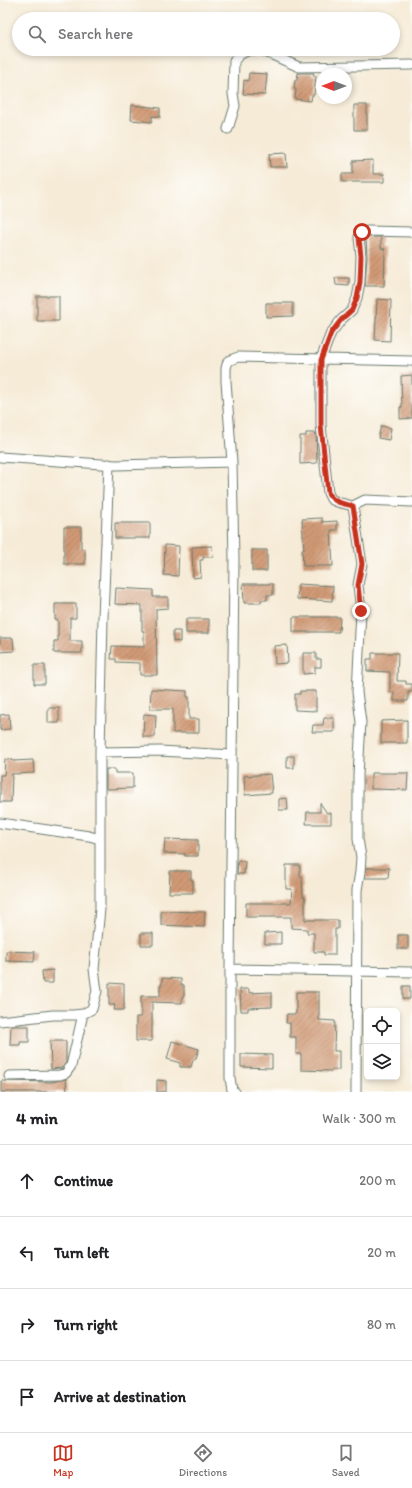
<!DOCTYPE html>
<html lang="en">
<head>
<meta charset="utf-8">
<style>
	:root { --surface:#fff; --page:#f6f6f6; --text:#202124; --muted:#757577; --line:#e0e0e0; --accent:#c8321e }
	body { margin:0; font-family:Itim,sans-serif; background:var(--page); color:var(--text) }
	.controls { position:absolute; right:12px; bottom:12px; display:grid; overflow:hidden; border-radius:6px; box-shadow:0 2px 6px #0003 }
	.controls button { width:36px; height:36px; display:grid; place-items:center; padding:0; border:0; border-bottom:1px solid var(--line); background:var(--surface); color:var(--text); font:20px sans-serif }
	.compass { position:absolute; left:316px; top:68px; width:36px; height:36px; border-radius:50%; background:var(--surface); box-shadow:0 2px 6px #0003; rotate:270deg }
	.stop { position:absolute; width:12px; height:12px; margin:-9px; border:3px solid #c8321e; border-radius:50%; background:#fff }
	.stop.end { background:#c8321e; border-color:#fff; box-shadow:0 1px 4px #0008 }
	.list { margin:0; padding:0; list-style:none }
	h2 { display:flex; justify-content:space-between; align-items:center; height:52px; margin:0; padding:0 16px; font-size:17px }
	h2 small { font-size:13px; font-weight:400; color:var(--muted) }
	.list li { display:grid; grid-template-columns:26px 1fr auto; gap:12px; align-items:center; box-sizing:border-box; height:72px; padding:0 16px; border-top:1px solid var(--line) }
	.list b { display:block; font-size:15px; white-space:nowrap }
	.list em { font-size:13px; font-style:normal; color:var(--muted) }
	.icon { flex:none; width:22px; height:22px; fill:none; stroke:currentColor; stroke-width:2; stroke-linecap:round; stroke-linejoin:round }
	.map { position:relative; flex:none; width:412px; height:1092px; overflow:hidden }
	.search { position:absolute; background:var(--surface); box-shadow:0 2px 6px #0003; left:12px; right:12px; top:12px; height:44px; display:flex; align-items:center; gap:10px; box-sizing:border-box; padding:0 14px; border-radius:22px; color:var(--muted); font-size:15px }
	.sheet { height:340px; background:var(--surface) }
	nav { display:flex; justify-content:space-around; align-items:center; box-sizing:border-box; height:56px; border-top:1px solid var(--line); background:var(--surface); font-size:11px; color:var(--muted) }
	nav a { display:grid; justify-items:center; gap:2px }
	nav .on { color:var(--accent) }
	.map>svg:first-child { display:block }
	.building { fill:url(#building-hatch) }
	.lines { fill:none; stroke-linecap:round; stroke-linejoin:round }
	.minor-casing { stroke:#6a7a6d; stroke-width:11 }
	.minor { stroke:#fff; stroke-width:9 }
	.route { stroke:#c8321e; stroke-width:5 }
</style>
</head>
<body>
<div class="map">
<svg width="412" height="1092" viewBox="0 0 412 1092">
	<defs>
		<pattern id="building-hatch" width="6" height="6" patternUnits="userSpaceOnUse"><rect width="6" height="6" fill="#d19a76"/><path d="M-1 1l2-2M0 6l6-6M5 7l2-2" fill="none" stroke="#a97f62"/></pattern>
	</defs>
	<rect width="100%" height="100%" fill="#fdfcf7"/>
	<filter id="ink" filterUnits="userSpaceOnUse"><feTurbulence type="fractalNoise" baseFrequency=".025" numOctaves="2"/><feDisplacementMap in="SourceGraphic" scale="8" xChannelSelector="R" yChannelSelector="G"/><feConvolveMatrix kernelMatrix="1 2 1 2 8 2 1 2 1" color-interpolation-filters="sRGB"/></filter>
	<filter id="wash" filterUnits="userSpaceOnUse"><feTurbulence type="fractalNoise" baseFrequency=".012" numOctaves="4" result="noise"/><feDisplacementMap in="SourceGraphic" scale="16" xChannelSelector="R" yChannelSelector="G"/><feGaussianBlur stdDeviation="0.9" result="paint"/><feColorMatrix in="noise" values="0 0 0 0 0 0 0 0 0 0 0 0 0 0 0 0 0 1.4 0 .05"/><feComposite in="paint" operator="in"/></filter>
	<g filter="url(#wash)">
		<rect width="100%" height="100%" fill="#f6ebd7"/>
		<g id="blocks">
			<!-- building -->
			<path class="building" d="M249 73 267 74 265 95 243 94 244 80 248 81Z
				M298 73H314L313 76H316L314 95H312L311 101 295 99 296 89H294L295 80H297Z
				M132 105 160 108V117L152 116V122L131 120Z
				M354 105H367V130H354Z
				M286 153 287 167H270L269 154Z
				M373 160V174H384V182H342V174H353V161Z
				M366 237H381V248L385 249 384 286H365L367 256Z
				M335 278H349V286L336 285Z
				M37 296H59V321H37Z
				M377 299 391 300 390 341 375 340Z
				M266 303H293V316L266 317Z
				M412 375V418L400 419V407H402L401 376Z
				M381 426 391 428 389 440 378 438Z
				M306 433H316L317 463 300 464V436H306Z
				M322 518V522L337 521V530H331L333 566H303L302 550H304L302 519Z
				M115 523H150V538H115Z
				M64 527H81V549H85V564H64Z
				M165 545 179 546 178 576 164 575Z
				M212 546 213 557H203V560H200L201 577 193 578 192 547Z
				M252 550H267V571H252Z
				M243 584H273V595H267V600H261V603H244Z
				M298 584 333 586 332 601 297 599Z
				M116 588 153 590V597H168V608L156 609 157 675H140V663L116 662V659H111L112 646 144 647V631H142V605L115 604Z
				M55 604H76V618H70V641H82V653H54V641H58V620H55Z
				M293 617H340L339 632H293Z
				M186 619H209V633H186Z
				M173 631H180V642L173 641Z
				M0 638H13L14 651 0 652Z
				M287 645 288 663 275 664 274 646Z
				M303 653H316V659H321V667H315V673L303 674Z
				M372 653H398L397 681H406V684H412V692H408V701H394V692H390V672L367 671V659H372Z
				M34 665H45V684H34Z
				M151 689 187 691V697H189V719H199V733H173V709H150Z
				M300 691H316V711L295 710V694H300Z
				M48 708H59V723H48Z
				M9 714 10 729 0 730V715Z
				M144 714 156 715 155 737H143Z
				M324 718H334V732H312L313 725H323Z
				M407 720V743H381V721Z
				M287 756H294V768H287Z
				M5 759 13 760V761L33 760 34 773 12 774 11 802H0V775H4Z
				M106 769H115V773H133V788L106 789Z
				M371 773H408L407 790 371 789Z
				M270 774 272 793 245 795 244 776Z
				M287 798 288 810H279V799Z
				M320 803 327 813H331V824H306L307 812H320Z
				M165 839 198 840V856H185V854L164 853Z
				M238 860 245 861 244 874H237Z
				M286 865H300V877L302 876 303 897H305V920H338V929H335V955H324V952H314V933H307V929L291 928V917H246V903H291L292 889H286Z
				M366 868H389L388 878H365Z
				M170 871H191V880H193V893H169Z
				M161 911 205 912 204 927 161 925Z
				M281 932V944H265V933Z
				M141 933H153V945H141Z
				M398 935H408V949H398Z
				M6 951 35 952 34 962 6 961Z
				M53 970V983H43L42 971Z
				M162 978 181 979V985H184V996L182 997V1003L152 1002V1041H136V1017H141V996H160V985H162Z
				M109 983 124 984V1010H114L115 1005H109Z
				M403 986H410V999H403Z
				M240 989H249V993L272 992V1007L248 1008V1011H241Z
				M296 992H319V1020L335 1021 334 1051H339V1070H331V1071L301 1070V1054H296V1037H290V1023H286L287 1014H296Z
				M11 1026H29V1042H20V1045H10Z
				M50 1041H66V1062L62 1068 51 1069Z
				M172 1041 199 1049 196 1058 193 1060 191 1067H180V1063L167 1059Z
				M241 1054 272 1055V1068L241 1067Z
				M66 1079 67 1092H1V1081L51 1082Z
				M157 1080 166 1081V1092H157Z"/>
		</g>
	</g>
	<g filter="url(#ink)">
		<use href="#blocks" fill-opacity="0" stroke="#6a7a6d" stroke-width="1"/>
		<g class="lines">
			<!-- minor casing -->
			<g class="minor-casing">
				<path id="minor" d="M228 129 235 106 233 94 234 61 239 55 249 50H261L299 67 412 65
					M412 232 368 231 362 232 359 237 361 256 360 282 357 298 352 310 341 320 331 333 321 359V425L328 493 331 499 337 502 353 506 365 500 412 502
					M0 457 116 465 232 462
					M353 506 362 564 358 585 361 611 357 692 361 722 358 775V839L361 857 360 872 357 890 356 1092
					M100 752 160 751 232 755
					M0 823 89 836 100 839
					M230 969 412 972
					M0 1021 53 1015H73L83 1014 92 1009 97 991 94 969 100 909V752L103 618 109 464
					M9 1076 60 1075 66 1073 71 1066 83 1014
					M235 1092 232 1090 230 1078V969L234 560 232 462 226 381V368L228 361 238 357 412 361"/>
			</g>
			<!-- minor -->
			<use href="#minor" class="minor"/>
		</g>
	</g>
	<g class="lines" filter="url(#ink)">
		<!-- route -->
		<path class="route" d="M361 611 358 585 362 564 353 506C342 503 334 503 328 493L321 425V360L331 333 341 320 352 310 357 298 360 282 361 256 359 238 362 232"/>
	</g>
</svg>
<div class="controls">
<button><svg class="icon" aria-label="locate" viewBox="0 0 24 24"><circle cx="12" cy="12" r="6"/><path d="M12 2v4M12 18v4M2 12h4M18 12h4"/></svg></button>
<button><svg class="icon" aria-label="layers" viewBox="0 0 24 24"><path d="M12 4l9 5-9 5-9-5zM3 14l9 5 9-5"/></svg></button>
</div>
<svg class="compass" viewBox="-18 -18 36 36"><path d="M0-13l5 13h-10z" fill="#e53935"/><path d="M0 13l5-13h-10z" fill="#757577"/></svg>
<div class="stop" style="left:362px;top:232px"></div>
<div class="stop end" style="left:361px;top:611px"></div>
<div class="search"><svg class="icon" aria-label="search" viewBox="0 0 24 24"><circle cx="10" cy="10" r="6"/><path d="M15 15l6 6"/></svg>Search here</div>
</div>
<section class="sheet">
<h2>4 min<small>Walk · 300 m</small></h2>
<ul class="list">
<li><svg class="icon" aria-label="ahead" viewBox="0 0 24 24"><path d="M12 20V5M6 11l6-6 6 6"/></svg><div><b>Continue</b></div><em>200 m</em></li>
<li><svg class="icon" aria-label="left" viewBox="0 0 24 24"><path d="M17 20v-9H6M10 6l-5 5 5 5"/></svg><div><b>Turn left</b></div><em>20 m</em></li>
<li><svg class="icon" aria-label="right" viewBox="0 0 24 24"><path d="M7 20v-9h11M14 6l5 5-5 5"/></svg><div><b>Turn right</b></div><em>80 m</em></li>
<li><svg class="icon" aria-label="arrive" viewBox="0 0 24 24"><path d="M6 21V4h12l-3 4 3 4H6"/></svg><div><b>Arrive at destination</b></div></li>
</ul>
</section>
<nav>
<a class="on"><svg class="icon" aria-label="map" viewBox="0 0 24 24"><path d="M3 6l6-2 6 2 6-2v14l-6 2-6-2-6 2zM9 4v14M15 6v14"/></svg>Map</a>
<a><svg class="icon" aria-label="directions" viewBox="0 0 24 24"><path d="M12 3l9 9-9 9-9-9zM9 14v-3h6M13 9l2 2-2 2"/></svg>Directions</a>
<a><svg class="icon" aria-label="saved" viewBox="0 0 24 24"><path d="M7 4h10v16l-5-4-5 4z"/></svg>Saved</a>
</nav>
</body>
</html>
